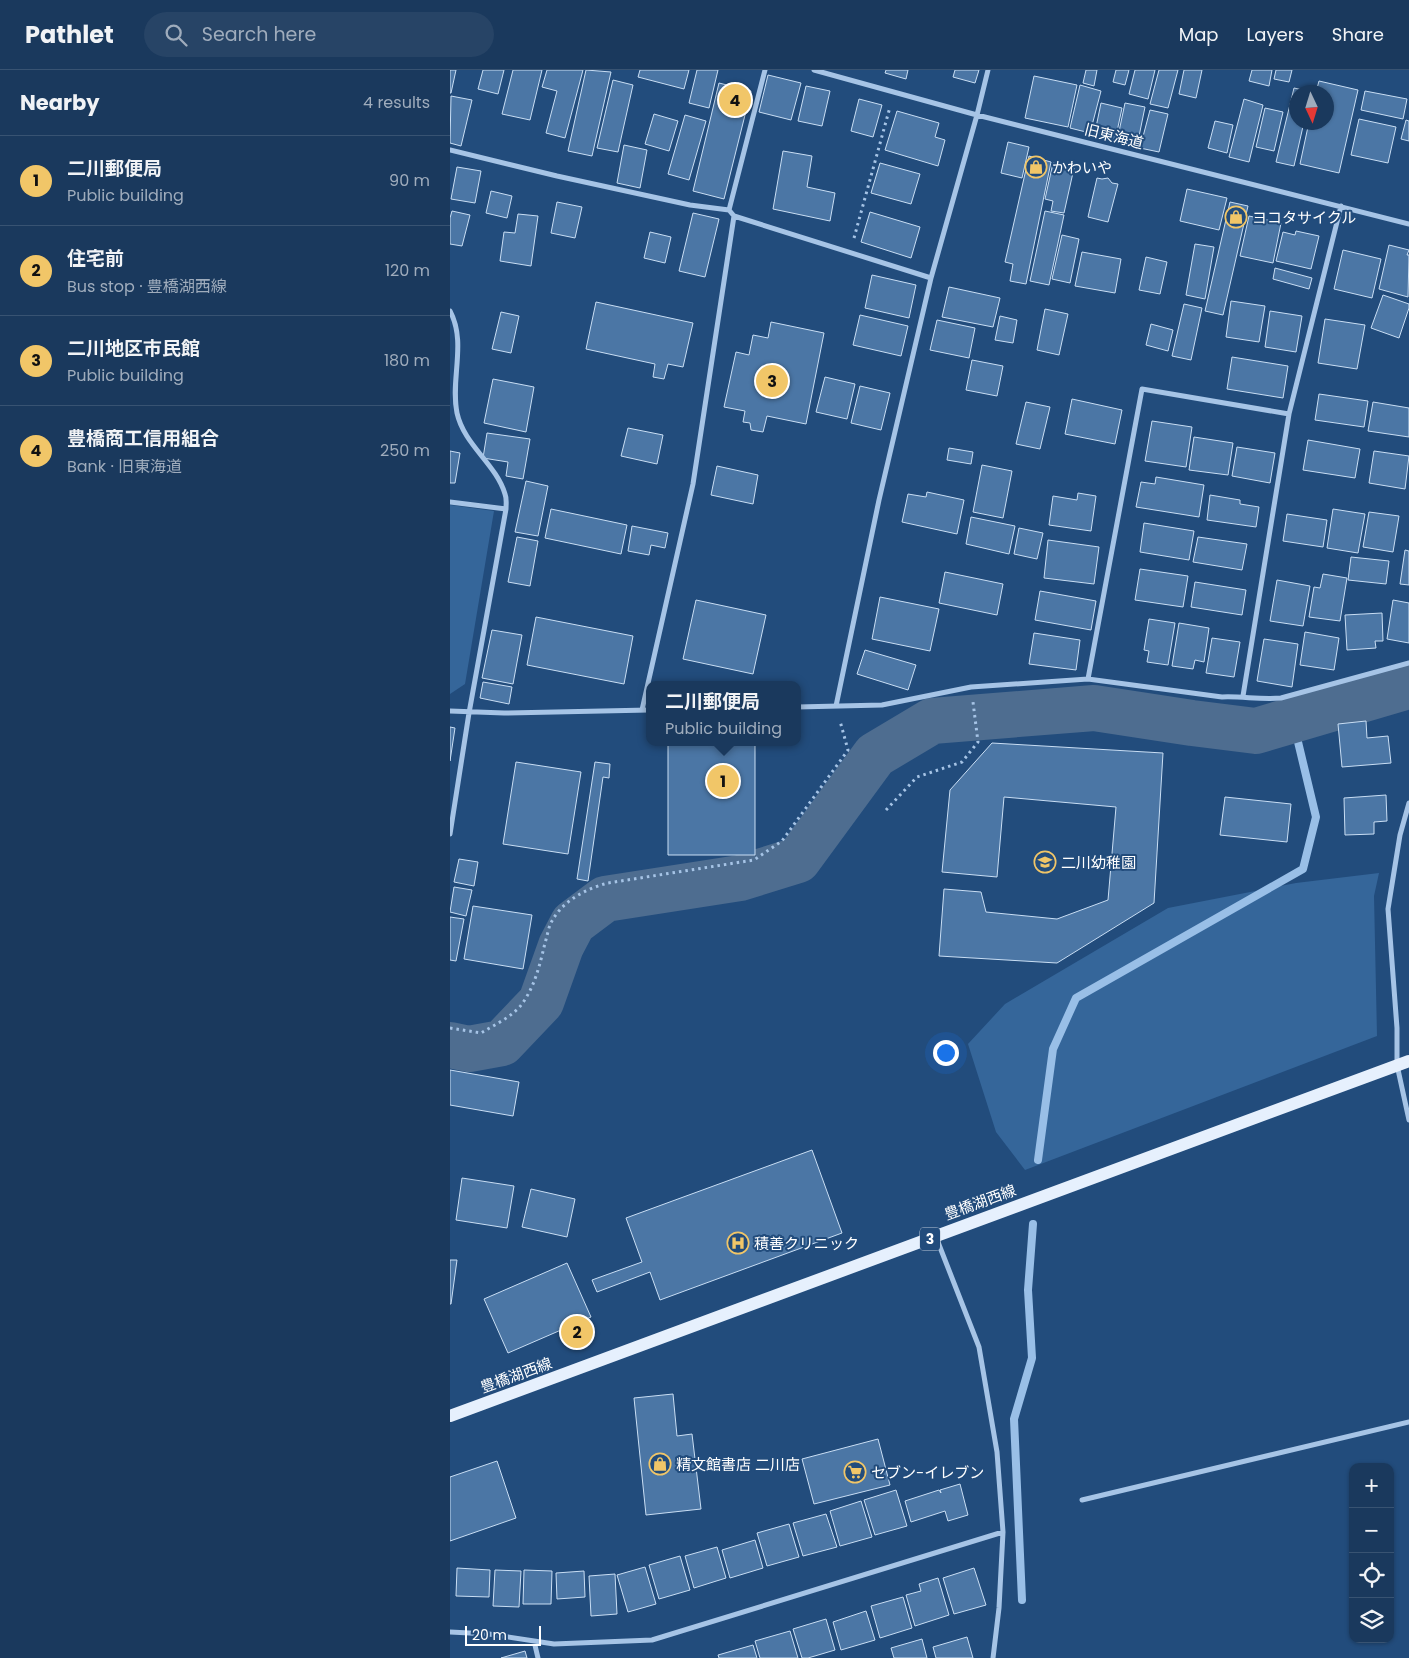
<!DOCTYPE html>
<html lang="en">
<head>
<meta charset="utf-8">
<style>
	:root { --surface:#1a395d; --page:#274466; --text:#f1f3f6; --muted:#9facbc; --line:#385372; --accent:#f1c668 }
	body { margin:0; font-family:Poppins,"Noto Sans JP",sans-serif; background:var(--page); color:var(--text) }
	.controls { position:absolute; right:15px; bottom:15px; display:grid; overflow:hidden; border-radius:10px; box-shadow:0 1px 4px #0004 }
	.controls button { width:45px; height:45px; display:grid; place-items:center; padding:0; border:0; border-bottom:1px solid var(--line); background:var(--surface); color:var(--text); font:25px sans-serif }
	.compass { position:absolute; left:839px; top:15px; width:45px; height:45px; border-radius:50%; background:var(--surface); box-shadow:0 1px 4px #0004; rotate:176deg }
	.scale { position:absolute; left:15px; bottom:12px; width:76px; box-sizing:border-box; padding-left:5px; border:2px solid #fff; border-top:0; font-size:14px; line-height:18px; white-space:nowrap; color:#fff; -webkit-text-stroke:4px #224c7c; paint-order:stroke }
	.you { position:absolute; left:495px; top:982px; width:18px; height:18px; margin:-12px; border:4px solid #fff; border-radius:50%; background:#1a73e8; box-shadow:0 0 0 8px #1a73e833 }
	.badge { display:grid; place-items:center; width:32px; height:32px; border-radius:50%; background:var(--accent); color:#111; font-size:16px; font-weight:700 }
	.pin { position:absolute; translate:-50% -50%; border:2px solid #fff; box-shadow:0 1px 5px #0006 }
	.popup { position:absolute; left:196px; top:611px; width:155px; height:65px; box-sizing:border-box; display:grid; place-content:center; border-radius:10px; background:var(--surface); filter:drop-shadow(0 1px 4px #0005); font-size:16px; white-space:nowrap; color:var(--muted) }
	.popup b { font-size:19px; color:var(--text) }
	.popup::after { content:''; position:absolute; left:50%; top:100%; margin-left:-10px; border:10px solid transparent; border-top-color:var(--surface) }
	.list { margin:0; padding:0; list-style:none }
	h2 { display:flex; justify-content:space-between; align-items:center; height:65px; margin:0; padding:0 20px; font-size:21px }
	h2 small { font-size:16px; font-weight:400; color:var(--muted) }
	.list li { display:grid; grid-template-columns:32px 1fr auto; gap:15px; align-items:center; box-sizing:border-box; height:90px; padding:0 20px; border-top:1px solid var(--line) }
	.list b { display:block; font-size:19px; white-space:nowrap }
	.list p { margin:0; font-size:16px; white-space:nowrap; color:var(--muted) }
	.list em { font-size:16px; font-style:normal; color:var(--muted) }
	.icon { flex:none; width:28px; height:28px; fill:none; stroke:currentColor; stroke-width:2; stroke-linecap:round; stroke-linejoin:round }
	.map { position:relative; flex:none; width:959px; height:1588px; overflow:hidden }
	header { display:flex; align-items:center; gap:30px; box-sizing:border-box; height:70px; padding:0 25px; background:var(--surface); border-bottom:1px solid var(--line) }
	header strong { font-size:24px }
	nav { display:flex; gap:28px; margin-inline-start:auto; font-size:18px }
	.search { width:350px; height:45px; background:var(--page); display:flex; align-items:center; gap:12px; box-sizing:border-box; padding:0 18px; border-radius:28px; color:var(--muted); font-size:19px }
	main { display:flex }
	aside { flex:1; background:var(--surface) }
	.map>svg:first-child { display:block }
	.green { fill:#35669a }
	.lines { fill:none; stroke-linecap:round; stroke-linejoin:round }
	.stream { stroke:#99bfe7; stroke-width:8 }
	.river { stroke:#4e6d90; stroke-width:46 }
	.building { fill:#4b76a5; stroke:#c9def4 }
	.path { stroke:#a6c4e6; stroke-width:3; stroke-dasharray:2.5 4; stroke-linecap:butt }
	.street { stroke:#a6c4e6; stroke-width:5 }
	.primary { stroke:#e6f0fd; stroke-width:12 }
	.labels { text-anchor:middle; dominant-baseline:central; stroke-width:4; stroke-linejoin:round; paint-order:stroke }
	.shield { fill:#224c7c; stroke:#bdc9d8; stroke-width:1 }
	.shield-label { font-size:14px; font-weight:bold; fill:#fff }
	.street-label { font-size:15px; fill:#fff; stroke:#224c7c }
	.poi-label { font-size:15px; fill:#fff; stroke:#224c7c; text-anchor:start }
</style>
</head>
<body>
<header>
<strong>Pathlet</strong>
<div class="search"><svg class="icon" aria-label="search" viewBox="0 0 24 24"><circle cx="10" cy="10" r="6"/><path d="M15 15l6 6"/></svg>Search here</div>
<nav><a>Map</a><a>Layers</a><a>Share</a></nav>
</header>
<main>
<aside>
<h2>Nearby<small>4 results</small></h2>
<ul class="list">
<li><span class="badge">1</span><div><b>二川郵便局</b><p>Public building</p></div><em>90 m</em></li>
<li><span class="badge">2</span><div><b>住宅前</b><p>Bus stop · 豊橋湖西線</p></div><em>120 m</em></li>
<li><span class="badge">3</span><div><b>二川地区市民館</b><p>Public building</p></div><em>180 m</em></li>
<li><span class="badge">4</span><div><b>豊橋商工信用組合</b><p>Bank · 旧東海道</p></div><em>250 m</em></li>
</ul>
</aside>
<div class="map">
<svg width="959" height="1588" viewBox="0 0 959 1588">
	<rect width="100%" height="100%" fill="#224c7c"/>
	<!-- green -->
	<path class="green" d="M0 435 44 441 15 614 0 624Z
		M929 803 924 826 927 966 575 1100 546 1062 518 974 555 934 718 838 846 813Z"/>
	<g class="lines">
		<!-- stream -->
		<path class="stream" d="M588 1090 603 979 626 928 853 799 866 747 843 651
			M572 1530 564 1349 582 1288 578 1220 583 1154"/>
		<!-- river -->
		<path class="river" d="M0 975 19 979 52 973 91 932 111 876 123 853 155 829 290 808 348 790 425 685 482 651 644 638 742 653 806 661 958 616"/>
	</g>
	<!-- building -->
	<path class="building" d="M0 0H6L1 23H0Z
		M33 0H54L48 24 28 19Z
		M63 0H92L80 50 52 44Z
		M97 0H133L115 68 96 63 107 21 92 17Z
		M136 0 161 2 142 86 118 81Z
		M190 0H239L234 19 188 7Z
		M247 0H268L259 38 239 33Z
		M436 0H458L456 9 435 3Z
		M505 0H529L525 13 503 7Z
		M636 0H647L644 16 633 13Z
		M666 0H679L675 15 663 12Z
		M685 0H705L698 29 679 24Z
		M709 0H728L718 38 700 34Z
		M734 0H752L746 28 729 24Z
		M802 0H822L819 16 799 11Z
		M826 0H842L839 12 824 9Z
		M318 5 351 13 341 50 309 42Z
		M584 6 627 15 618 57 575 48Z
		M163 10 183 15 168 82 147 78Z
		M869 11 908 20 889 103 850 94 859 52H876V22H866Z
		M269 13 301 21 274 129 243 121Z
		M630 15 651 21 640 63 620 58Z
		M356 16 380 21 372 56 348 51Z
		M844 18 862 22H846V52H854L844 96 826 92Z
		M915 21 957 29 953 49 911 40Z
		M1 26 22 30 11 76 0 73Z
		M409 29 432 35 423 67 401 61Z
		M794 29 813 35 799 92 779 87Z
		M651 33 672 38 665 71 644 67Z
		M675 33 695 37 687 76 667 71Z
		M815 38 833 42 824 81 806 77Z
		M700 40 718 44 709 82 690 78Z
		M447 41 489 53 485 67 495 70 488 96 435 80Z
		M204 44 228 51 219 81 195 74Z
		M235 45 256 51 239 110 218 104Z
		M909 49 946 57 938 93 901 85Z
		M956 50 959 51V71L951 69Z
		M765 51 783 55 777 83 758 78Z
		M558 72 579 77 572 108 551 103Z
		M174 75 197 80 190 118 167 113Z
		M333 81 362 86 357 117 385 123 380 151 323 139Z
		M579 86 601 92 576 214 560 211 563 194 555 192Z
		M430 93 470 104 461 134 421 123Z
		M603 93 624 98 614 143 601 141 603 131 595 129Z
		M7 97 31 101 25 133 1 129Z
		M647 108 652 109 658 108 662 113 668 114 658 152 638 147Z
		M737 119 777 128 769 160 730 151Z
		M41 121 62 126 57 148 36 143Z
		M107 132 132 137 125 168 101 163Z
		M780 132 798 136 773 245 755 241Z
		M2 141 20 145 12 176 0 174V148Z
		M595 141 614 145 599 215 580 211Z
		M420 142 470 157 461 188 411 172Z
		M243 143 269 149 255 207 229 201Z
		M68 144 88 146 81 196 50 191 54 162 65 163Z
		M799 146 831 153 823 193 790 186Z
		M846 161 869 166 861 199 826 191 833 162 845 165Z
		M200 162 221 167 215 193 194 188Z
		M612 165 629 169 620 213 602 209Z
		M745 174 764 177 755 229 736 225Z
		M939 175 959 180 957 185H959L958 227 929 219Z
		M893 180 931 189 922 228 884 219Z
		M632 182 671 189 665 223 625 216Z
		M696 187 717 192 710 224 689 220Z
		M825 198 862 208 859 219 823 209Z
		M422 205 466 215 459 248 415 238Z
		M499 217 550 228 543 257 492 247Z
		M933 225 959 234V238L949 268 921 258Z
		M781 231 815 236 809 272 776 267Z
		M146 232 243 253 233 297 218 294 214 309 203 307 205 294 136 279Z
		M734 234 752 238 741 290 722 286Z
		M595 239 618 244 609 285 587 280Z
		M820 241 852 246 846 282 815 277Z
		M51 242 69 246 61 283 42 279Z
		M410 245 458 256 451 286 403 275Z
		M550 246 567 250 563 273 545 270Z
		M875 249 915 255 907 299 868 293Z
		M487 250 525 258 519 288 480 280Z
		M321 252 374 263 356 354 317 346 313 362 301 360 300 353 293 352 295 341 274 337 286 282 299 285 303 265 318 268Z
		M701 254 723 260 718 281 696 275Z
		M782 287 838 296 833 328 777 319Z
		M522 290 553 296 547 326 516 320Z
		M375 307 405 314 397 349 366 342Z
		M43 309 84 317 76 362 34 353Z
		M410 316 440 323 431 360 401 353Z
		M869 324 918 331 914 357 865 350Z
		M622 329 672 340 665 374 615 364Z
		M576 332 600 337 590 379 566 374Z
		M923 332 959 338V367L918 361Z
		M702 351 742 357 736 397 695 391Z
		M178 358 213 365 207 394 171 386Z
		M37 363 80 369 73 409 56 406 58 392 33 388Z
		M744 367 783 373 778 405 739 400Z
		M858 370 910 379 905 408 853 400Z
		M787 377 825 383 820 413 782 406Z
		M499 378 523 382 521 394 497 390Z
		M0 381 10 383 5 413H0Z
		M924 381 959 386 955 419 919 413Z
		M532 395 562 401 553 448 523 442Z
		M267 396 308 405 303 434 261 425Z
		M706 407 754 415 749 447 686 437 691 412 705 414Z
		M76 411 98 416 88 466 65 462Z
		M477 422 514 430 507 464 452 452 458 424 476 427Z
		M628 423 646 426 641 461 599 455 603 426 627 430Z
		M760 425 790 430V434L809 437 806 457 757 450Z
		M101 439 177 455 171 484 95 468Z
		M883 439 915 444 908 483 877 478Z
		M919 442 949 446 943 482 913 477Z
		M837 444 877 450 873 477 833 471Z
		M521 447 565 456 559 484 516 474Z
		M694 453 744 461 739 490 690 482Z
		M182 456 218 463 215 478 201 475 199 485 178 481Z
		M569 458 593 463 587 489 564 484Z
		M67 467 88 471 80 516 58 512Z
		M748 467 797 474 792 500 743 492Z
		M598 470 649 477 644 514 594 508Z
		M955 480 959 481V515L950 514Z
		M901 487 939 491 936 514 898 510Z
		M690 499 738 506 733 537 685 530Z
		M495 502 553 514 547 545 489 533Z
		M873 504 897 508 890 551 859 547 864 517 870 518Z
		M827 510 860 516 853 556 820 551Z
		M745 512 796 520 792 545 741 537Z
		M590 521 646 531 641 560 585 550Z
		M430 527 489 539 480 581 422 569Z
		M246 530 316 545 303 604 233 589Z
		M943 530 959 533V573L937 569Z
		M932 543 933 571H925L926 578 897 580 895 545Z
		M86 547 183 566 174 614 77 595Z
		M699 549 725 553 718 595 697 592 699 581 694 580Z
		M729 553 759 558 754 592 745 590 743 599 722 596Z
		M42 560 72 565 63 614 32 608Z
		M855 562 889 568 884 600 850 595Z
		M584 563 630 570 626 600 579 594Z
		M762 568 790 572 784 607 756 603Z
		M814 569 848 574 842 617 807 611Z
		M415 580 466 595 458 620 407 604Z
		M33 612 62 617 59 634 30 628Z
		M916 651 917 668 938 666 941 693 892 697 888 654Z
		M0 657 5 658 0 691Z
		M218 672H305V785H218Z
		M542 673 713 683 704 833 607 893 489 886 494 819 531 822 536 842 607 849 658 830 666 737 554 727 547 807 492 802 500 720Z
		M66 692 131 702 118 784 53 774Z
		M145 692 160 694 159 708 153 707 138 811 127 809Z
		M936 725 937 751 924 752V764L895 765 894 728Z
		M775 727 841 734 837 772 770 765Z
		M9 789 28 792 24 816 4 812Z
		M4 817 22 820 16 846 0 842Z
		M23 836 82 845 73 899 14 889Z
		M0 847 14 849 6 891 0 890Z
		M0 1000 69 1012 63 1046 0 1035Z
		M362 1080 392 1163 210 1230 200 1202 147 1222 142 1210 192 1192 176 1148Z
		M12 1108 64 1116 57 1158 6 1150Z
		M81 1119 125 1129 117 1167 72 1157Z
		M0 1190H7L1 1234H0Z
		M117 1193 141 1247 58 1283 34 1229Z
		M223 1324 227 1366 242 1364 251 1439 196 1445 184 1328Z
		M428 1369 440 1415 364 1434 352 1389Z
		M47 1391 66 1448 0 1471V1407Z
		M510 1414 518 1445 498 1451 495 1441 461 1452 455 1431 489 1420 491 1423 490 1420Z
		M446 1420 457 1456 425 1465 414 1430Z
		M411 1431 422 1467 390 1476 380 1441Z
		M376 1444 387 1477 353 1486 343 1453Z
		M339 1454 349 1487 317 1496 307 1463Z
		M305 1470 313 1498 280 1508 272 1480Z
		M267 1477 276 1508 244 1518 235 1486Z
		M230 1486 240 1520 209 1529 199 1495Z
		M195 1497 206 1534 178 1542 167 1505Z
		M7 1498 40 1500 39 1527 6 1526Z
		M524 1498 536 1535 504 1544 493 1508Z
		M45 1500 71 1501 69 1537 43 1536Z
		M74 1500 102 1501 101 1534H73Z
		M134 1501 135 1527 107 1529 106 1503Z
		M165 1504 167 1544 141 1546 139 1506Z
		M488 1508 499 1545 465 1556 456 1525 471 1521 469 1514Z
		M453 1527 462 1558 430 1568 421 1536Z
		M416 1541 425 1570 391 1580 383 1552Z
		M376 1549 385 1580 358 1588H352L343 1559Z
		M340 1561 348 1588H310L305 1571Z
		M517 1567 523 1588H486L483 1577Z
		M472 1569 477 1588H444L441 1578Z
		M303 1575 307 1588H269L268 1585Z
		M75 1581 77 1588H51Z"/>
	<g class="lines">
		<!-- path -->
		<path class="path" d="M404 168 440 37
			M436 740 467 707 512 692 528 672 523 632
			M0 958 31 963C44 955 62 947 72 934 85 916 90 894 95 873 97 867 98 860 100 855 110 832 135 819 158 813L304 790 332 771 398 680 390 651"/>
		<!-- street -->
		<path class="street" d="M364 0 527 45 959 154
			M0 80 107 106 240 135 279 140 284 146 481 208
			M279 140 315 0
			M0 241C17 273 0 309 7 343 14 375 46 394 55 424 57 429 56 434 56 439L19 643 0 764
			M0 432 56 439
			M638 609 692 319 839 344
			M793 626 839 344 891 136
			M386 636 429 430 481 208 527 45 538 0
			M347 637 432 635 521 617 638 609 772 627C792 626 811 630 831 628L959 593
			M192 640 243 414 284 146
			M0 641 54 643 199 640
			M959 733 950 765 938 839 947 958V995L959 1050
			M486 1167 529 1277 547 1382 553 1462 549 1538 543 1588
			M632 1430 959 1352
			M0 1562 39 1564 104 1574 202 1570 553 1462
			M84 1571 88 1588"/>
		<!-- primary -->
		<path class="primary" d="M0 1346 959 991"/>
	</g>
	<!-- icons -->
	<defs>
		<g id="shop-ring" transform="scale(1.125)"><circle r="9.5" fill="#224c7c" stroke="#f1c668" stroke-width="1.5"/><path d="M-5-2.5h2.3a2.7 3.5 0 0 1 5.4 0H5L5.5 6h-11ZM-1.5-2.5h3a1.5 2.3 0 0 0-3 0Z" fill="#f1c668"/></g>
		<g id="school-ring" transform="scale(1.125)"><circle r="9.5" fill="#224c7c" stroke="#f1c668" stroke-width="1.5"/><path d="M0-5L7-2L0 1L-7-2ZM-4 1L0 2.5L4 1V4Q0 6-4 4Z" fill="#f1c668"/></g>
		<g id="hospital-ring" transform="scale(1.125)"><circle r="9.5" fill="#224c7c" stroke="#f1c668" stroke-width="1.5"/><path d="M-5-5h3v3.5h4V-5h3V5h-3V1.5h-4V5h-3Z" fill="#f1c668"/></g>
		<g id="supermarket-ring" transform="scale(1.125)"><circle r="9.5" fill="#224c7c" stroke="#f1c668" stroke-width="1.5"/><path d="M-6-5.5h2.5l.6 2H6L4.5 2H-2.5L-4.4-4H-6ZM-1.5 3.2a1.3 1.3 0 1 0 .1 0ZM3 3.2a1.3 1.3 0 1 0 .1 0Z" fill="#f1c668"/></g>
	</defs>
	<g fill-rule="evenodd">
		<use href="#shop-ring" x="586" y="97"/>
		<use href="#shop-ring" x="786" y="147"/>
		<use href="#school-ring" x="595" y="792"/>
		<use href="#hospital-ring" x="288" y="1173"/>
		<use href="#shop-ring" x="210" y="1394"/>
		<use href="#supermarket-ring" x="405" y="1402"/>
	</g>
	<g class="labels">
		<!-- shield labels -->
		<rect class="shield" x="470" y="1157.5" width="20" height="23" rx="4"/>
		<g class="shield-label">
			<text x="480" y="1169">3</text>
		</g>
		<!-- street labels -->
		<g class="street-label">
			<text transform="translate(664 66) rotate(14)">旧東海道</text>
			<text transform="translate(530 1132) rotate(-20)">豊橋湖西線</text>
			<text transform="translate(66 1305) rotate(-20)">豊橋湖西線</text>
		</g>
		<!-- poi labels -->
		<g class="poi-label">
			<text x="602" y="97">かわいや</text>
			<text x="802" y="147">ヨコタサイクル</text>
			<text x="611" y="792">二川幼稚園</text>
			<text x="304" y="1173">積善クリニック</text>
			<text x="226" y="1394">精文館書店 二川店</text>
			<text x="421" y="1402">セブン-イレブン</text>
		</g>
	</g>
</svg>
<div class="controls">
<button>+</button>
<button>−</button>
<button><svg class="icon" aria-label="locate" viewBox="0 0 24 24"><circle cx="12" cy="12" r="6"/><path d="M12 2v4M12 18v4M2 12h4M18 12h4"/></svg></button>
<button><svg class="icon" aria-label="layers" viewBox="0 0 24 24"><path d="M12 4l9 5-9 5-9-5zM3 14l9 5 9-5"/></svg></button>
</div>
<svg class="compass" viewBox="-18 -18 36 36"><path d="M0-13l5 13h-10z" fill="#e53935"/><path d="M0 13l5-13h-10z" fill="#9facbc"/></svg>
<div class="scale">20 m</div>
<div class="you"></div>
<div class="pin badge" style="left:273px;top:711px">1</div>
<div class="popup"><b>二川郵便局</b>Public building</div>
<div class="pin badge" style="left:127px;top:1262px">2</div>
<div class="pin badge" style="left:322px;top:311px">3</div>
<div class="pin badge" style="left:285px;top:30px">4</div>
</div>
</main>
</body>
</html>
